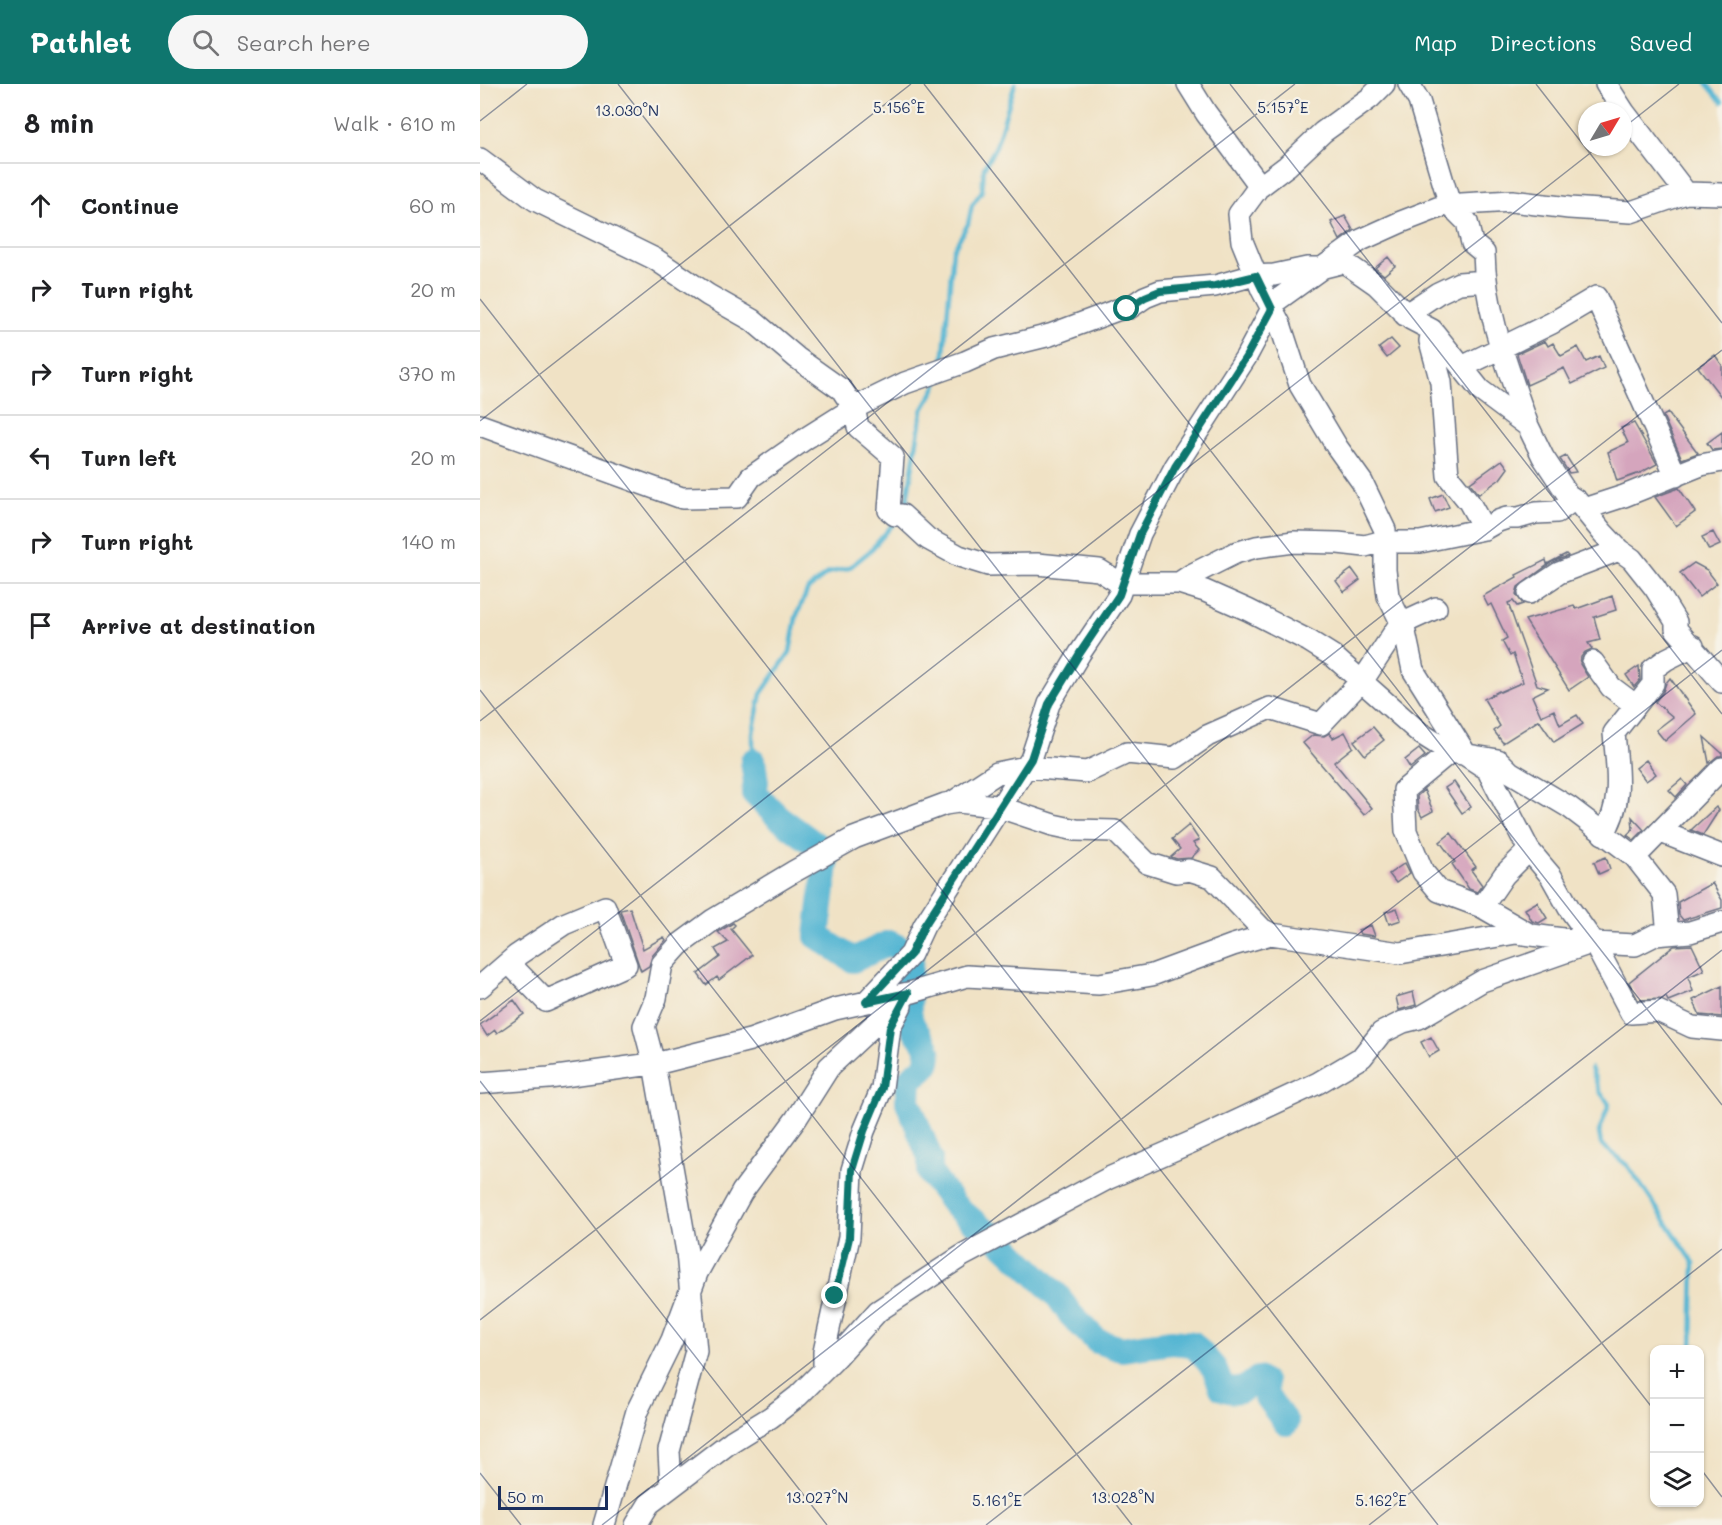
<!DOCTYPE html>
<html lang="en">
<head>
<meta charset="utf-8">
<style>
	:root { --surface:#fff; --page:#f6f6f6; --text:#202124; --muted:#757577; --line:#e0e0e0; --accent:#0f766e }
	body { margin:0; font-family:Mali,sans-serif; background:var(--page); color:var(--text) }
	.controls { position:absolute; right:18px; bottom:18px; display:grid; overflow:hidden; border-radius:12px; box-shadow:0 2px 4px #0004 }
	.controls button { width:54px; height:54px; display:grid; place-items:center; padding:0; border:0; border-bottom:2px solid var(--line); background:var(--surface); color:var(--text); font:30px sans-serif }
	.compass { position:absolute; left:1098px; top:18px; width:54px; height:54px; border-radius:50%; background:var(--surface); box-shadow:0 2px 4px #0004; rotate:52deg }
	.scale { position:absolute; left:18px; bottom:15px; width:110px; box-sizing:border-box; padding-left:6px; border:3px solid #1b2f5e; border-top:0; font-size:16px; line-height:21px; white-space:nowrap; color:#1b2f5e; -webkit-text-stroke:4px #f7f3e8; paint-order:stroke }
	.stop { position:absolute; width:18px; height:18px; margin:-14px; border:4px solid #0f766e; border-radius:50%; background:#fff }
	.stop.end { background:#0f766e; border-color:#fff; box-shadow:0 2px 6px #0008 }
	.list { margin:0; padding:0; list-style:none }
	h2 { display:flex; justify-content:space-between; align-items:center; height:78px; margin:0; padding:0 24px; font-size:26px }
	h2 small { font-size:20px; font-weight:400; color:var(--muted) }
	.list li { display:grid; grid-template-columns:39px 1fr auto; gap:18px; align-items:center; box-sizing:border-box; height:84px; padding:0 24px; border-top:2px solid var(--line) }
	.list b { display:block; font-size:22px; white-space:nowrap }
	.list em { font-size:20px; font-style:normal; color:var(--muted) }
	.icon { flex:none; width:33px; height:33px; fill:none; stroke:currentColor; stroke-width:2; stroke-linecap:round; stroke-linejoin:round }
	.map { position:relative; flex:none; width:1242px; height:1441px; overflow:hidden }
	header { display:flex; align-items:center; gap:36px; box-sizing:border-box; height:84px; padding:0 30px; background:var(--accent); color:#fff }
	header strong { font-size:28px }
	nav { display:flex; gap:33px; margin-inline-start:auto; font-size:21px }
	.search { width:420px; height:54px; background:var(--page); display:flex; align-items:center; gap:15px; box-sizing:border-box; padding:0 21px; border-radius:33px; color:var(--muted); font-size:22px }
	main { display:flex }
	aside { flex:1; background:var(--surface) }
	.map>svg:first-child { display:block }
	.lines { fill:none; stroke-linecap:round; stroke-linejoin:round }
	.stream { stroke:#54b6d3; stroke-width:4.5 }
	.river { stroke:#54b6d3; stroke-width:26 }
	.building { fill:#d5a5bd }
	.minor-casing { stroke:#666e82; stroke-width:24 }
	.minor { stroke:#fff; stroke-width:21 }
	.route { stroke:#0f766e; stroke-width:8 }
	.ticks { fill:none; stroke:#1b2f5e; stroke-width:1.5; stroke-opacity:0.45 }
	.ticks-label { font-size:15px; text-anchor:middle; fill:#1b2f5e; stroke:#f7f3e8; stroke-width:4.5; stroke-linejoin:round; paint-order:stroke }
</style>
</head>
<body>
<header>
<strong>Pathlet</strong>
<div class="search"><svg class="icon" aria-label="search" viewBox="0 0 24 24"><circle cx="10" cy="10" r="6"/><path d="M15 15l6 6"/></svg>Search here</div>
<nav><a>Map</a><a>Directions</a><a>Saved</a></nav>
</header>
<main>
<aside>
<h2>8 min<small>Walk · 610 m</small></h2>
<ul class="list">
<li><svg class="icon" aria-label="ahead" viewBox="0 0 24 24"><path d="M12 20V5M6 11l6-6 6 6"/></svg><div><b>Continue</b></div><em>60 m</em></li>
<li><svg class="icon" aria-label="right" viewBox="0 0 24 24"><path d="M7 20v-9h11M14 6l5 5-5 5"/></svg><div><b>Turn right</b></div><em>20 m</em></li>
<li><svg class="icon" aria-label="right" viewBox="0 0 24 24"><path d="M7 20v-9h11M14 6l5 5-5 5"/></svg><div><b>Turn right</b></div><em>370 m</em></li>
<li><svg class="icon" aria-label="left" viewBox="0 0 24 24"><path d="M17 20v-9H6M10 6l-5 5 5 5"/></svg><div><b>Turn left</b></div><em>20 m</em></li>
<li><svg class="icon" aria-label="right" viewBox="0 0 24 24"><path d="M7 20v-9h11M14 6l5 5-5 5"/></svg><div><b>Turn right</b></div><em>140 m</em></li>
<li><svg class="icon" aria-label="arrive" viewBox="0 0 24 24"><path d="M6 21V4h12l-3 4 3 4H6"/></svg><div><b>Arrive at destination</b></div></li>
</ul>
</aside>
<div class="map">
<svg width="1242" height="1441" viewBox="0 0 1242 1441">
	<rect width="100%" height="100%" fill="#f7f3e8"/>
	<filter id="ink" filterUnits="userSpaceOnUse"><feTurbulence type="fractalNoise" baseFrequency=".0167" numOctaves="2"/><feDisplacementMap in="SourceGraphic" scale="12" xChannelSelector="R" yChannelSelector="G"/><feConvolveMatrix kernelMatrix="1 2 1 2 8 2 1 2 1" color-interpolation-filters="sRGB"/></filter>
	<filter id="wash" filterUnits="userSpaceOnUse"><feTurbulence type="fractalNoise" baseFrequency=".008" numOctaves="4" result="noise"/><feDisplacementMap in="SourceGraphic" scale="24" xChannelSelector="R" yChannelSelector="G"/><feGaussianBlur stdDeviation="1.35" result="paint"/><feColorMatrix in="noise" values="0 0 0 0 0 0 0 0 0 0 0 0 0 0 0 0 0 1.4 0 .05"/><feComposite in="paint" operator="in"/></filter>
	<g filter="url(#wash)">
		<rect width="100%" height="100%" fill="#f0e2c5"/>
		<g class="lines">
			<!-- stream -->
			<path class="stream" d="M1227 0 1242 18
				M463 280 473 166 488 140 492 121 502 107 504 84 516 62 535 0
				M423 426 426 422 442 327 456 303 459 293
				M273 677V649L281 610 310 568 316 533 328 505 348 489 369 484 390 467 415 438
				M1111 984 1120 1008 1129 1020 1119 1048 1121 1060 1148 1082 1214 1179 1212 1266"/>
			<!-- river -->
			<path class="river" d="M273 677 276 698 274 709 298 733 343 766 346 781 337 852 373 876 409 859 431 870C430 887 425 924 432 940 437 952 452 962 448 977 445 986 435 989 429 996L428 1018 450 1074V1089L474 1121 501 1144 516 1153 577 1211 591 1231 617 1257 641 1265 692 1258 713 1260 734 1284 742 1304C758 1310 766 1305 778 1295L785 1300 786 1312 806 1339"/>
		</g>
		<g id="blocks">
			<!-- building -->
			<path class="building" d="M865 132 873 146 860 156 851 138Z
				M908 173 915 182 904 191 895 184Z
				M911 255 919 264 907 274 899 264Z
				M1065 257 1068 262 1073 259 1081 272 1098 263 1106 278 1119 272 1124 284 1092 300 1084 284 1047 301 1037 270Z
				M1235 271 1242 281V314L1218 283Z
				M1188 329 1218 369 1202 375 1183 332Z
				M1154 339 1177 380 1160 389 1137 397 1128 368 1148 359 1141 344Z
				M1242 348V365L1232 366 1227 359Z
				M1086 372 1095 386 1096 388 1089 389 1080 375Z
				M1022 376 1028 384 1020 395 999 410 990 399Z
				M1199 404 1215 428 1196 442 1175 413Z
				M963 410 969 423 955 428 950 415Z
				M1233 448 1240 461 1229 466 1222 453Z
				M1086 470 1088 472 1072 478 1038 503 1036 510 1043 520 1037 522 1033 517 1028 519 1057 601 1068 604 1052 612 1061 632 1074 626 1080 641 1097 631 1103 640 1074 658 1059 636 1023 659 1014 647 1020 642 1004 615 1019 607 1020 608 1043 598 1033 570 1030 572 1022 557 1027 554 1011 520 1008 522 1003 512 1037 493 1036 491 1066 476 1067 480Z
				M1214 479 1227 486 1237 499 1219 513 1200 489Z
				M872 485 880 496 864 508 856 497Z
				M1132 512 1136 526 1114 533 1120 556 1108 559 1112 565 1105 568 1101 573 1100 580 1108 593 1089 606 1045 536 1094 522 1096 525Z
				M1159 582 1160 596 1154 603 1146 591Z
				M1190 594 1216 630 1185 657 1176 646 1193 633 1175 618 1183 608 1186 599Z
				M893 643 904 656 885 671 874 657Z
				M865 648 873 663 854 678 892 724 884 731 823 659 833 651 844 652 849 649 853 654Z
				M1224 653 1242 669V672H1238L1229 679Z
				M939 665 945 672 930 684 925 676Z
				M1166 676 1176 690 1166 697 1156 684Z
				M1202 695 1207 701 1196 713 1189 706Z
				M974 698 991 723 982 729 965 704Z
				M944 706 953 727 942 733 938 725 937 712Z
				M1236 723 1239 726 1223 751 1211 746Z
				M1152 733 1164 746 1154 756 1147 751 1153 745Z
				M709 741 719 756 713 759 719 766 711 774 697 775 691 773 700 765 692 755Z
				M971 749 996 783 991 786 1002 801 997 808 989 805 972 780 975 778 960 758Z
				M1126 773 1130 785 1119 790 1114 778Z
				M925 779 930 789 916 799 909 790Z
				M1232 799 1242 816V824L1203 836 1199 831 1198 818Z
				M1057 818 1067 834 1059 839 1052 837 1045 825Z
				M150 824 163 865 184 853 186 856 172 872 169 882 161 887 140 826Z
				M917 824 921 836 909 840 905 828Z
				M253 839 255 841 251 845 272 871 239 896 237 893 226 901 218 890 240 873 235 865 248 858 238 848Z
				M891 841 895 852 880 850 878 846Z
				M1212 861 1224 886 1208 893 1213 907 1188 917 1186 913 1183 915 1158 916 1149 898 1194 862Z
				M1242 902V933L1220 931 1213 916Z
				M933 908 936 921 919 926 916 913Z
				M34 916 44 930 17 949 15 946 7 952 0 941Z
				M951 953 959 967 949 973 941 958Z"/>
		</g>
	</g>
	<g filter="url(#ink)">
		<use href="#blocks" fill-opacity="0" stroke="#666e82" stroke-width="1.5"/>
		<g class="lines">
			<!-- minor casing -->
			<g class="minor-casing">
				<path id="minor" d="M708 0 726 29 780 102
					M904 0 890 14 843 48 807 82 778 104 759 130 762 157 782 206 800 240 820 301 857 363 882 398 905 446V486L908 512 924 544 933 586 987 672 1007 685 1049 766 1071 792 1089 824 1114 859 1151 929 1178 927 1212 943 1242 946
					M929 0 939 17 970 121 987 138 992 159 1004 169C1005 229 1029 286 1048 342
					M1126 0 1144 28 1206 109
					M0 75 55 116 175 175 228 211 272 236 317 274 362 306 374 324 378 343 413 373 409 426 415 431H422L448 455 479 472 508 481 557 480 619 486 640 499H699L725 507 768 526 829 557 853 572 940 649 970 668 1018 676 1030 688 1089 723 1155 773 1184 810 1188 850
					M925 231 958 209 979 199 1006 197
					M952 246 950 257 961 298 968 392 989 418 1004 445
					M982 283 1072 239 1116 213 1196 392
					M0 341 202 414 257 413 271 393 328 353 374 324 425 299 485 278 514 265 570 251 637 226 649 224 665 213 680 207 735 202 771 192 794 191 827 184H840L864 178 897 201 931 235 952 246 1000 306 1048 342 1063 373 1088 411 1097 417 1123 449 1139 466 1152 475 1175 504 1196 538V545L1242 598
					M1104 425 1144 412 1221 381 1242 377
					M699 499 711 491 755 469 776 463 814 458 858 459 885 462 900 458H940L1004 445 1018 437 1027 434H1038L1056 429 1077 428 1093 416
					M1049 509 1079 489 1139 466
					M1113 578 1131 603 1155 621
					M970 668 924 706 926 747 943 788 959 807 1002 823 1049 850
					M473 718 517 689 546 683 607 688 647 669 695 674 727 652 790 624 841 640 885 593 919 541 956 524
					M1181 748 1242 772
					M1123 750C1144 720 1137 684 1134 649L1173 600V585L1187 575 1213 562
					M1155 773 1242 684
					M1002 823 1024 791 1049 766
					M0 903 36 872 84 840 125 823 146 881 66 917 29 879
					M386 918 431 870 444 842 551 675 569 620 600 569 639 511 660 450 695 383 766 273 796 217 881 156 921 138 965 121 1032 117 1089 124 1151 128 1206 109 1242 110
					M0 999 69 994 179 979 270 956 355 925 433 908 487 892 619 900 672 891 753 861 791 850
					M344 1286V1268L369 1153 372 1086 384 1047 402 1004 410 943 421 922
					M191 1403 189 1367 216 1267 207 1168 174 980 164 942 176 914 182 880 199 861 233 836 313 788 374 754 465 720 478 718 516 722 573 741 596 746 635 747 667 779 696 788 709 786 732 793 782 845 791 850 920 869 1036 849 1114 859 1155 861 1175 851 1210 848 1242 838
					M124 1441 157 1327 192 1256 217 1189 262 1108 316 1035 349 983 428 909
					M156 1441 169 1420 252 1357 291 1333 318 1312 355 1275 398 1227 482 1172 629 1094 714 1057 838 999 882 973 901 949 923 938 939 934 1002 897 1105 861"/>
			</g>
			<!-- minor -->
			<use href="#minor" class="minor"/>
		</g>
	</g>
	<g class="lines" filter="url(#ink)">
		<!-- route -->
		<path class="route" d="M355 1212 369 1154 372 1086 384 1047 402 1004 410 943 428 909 386 918 431 870 444 842 551 675 569 620 600 569 639 511 660 450 695 383 766 273 792 225 776 192 735 202 680 207 665 213 647 225"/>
	</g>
	<!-- ticks -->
	<path class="ticks" d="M138 0 1174 1326M444 0 1242 1021M750 0 1242 630M1056 0 1242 239M0 37 47 0M1143 44 1199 0M0 215 958 1441M0 337 431 0M0 606 652 1441M0 637 815 0M0 937 1118 63M0 997 347 1441M0 1236 1242 266M1220 1384 1242 1413M0 1389 41 1441M122 1441 1242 566M506 1441 1242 866M889 1441 1242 1165"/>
	<g class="ticks-label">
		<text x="419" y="29">5.156°E</text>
		<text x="803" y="29">5.157°E</text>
		<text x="147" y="32">13.030°N</text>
		<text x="337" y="1419">13.027°N</text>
		<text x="643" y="1419">13.028°N</text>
		<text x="517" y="1422">5.161°E</text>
		<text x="901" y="1422">5.162°E</text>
	</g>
</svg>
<div class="controls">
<button>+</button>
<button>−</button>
<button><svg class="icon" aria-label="layers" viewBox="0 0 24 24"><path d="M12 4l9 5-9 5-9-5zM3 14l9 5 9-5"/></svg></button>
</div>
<svg class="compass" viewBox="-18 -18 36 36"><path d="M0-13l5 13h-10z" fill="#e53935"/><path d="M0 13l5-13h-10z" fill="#757577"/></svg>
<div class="scale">50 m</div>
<div class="stop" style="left:647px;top:225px"></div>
<div class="stop end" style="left:355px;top:1212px"></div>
</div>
</main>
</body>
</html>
